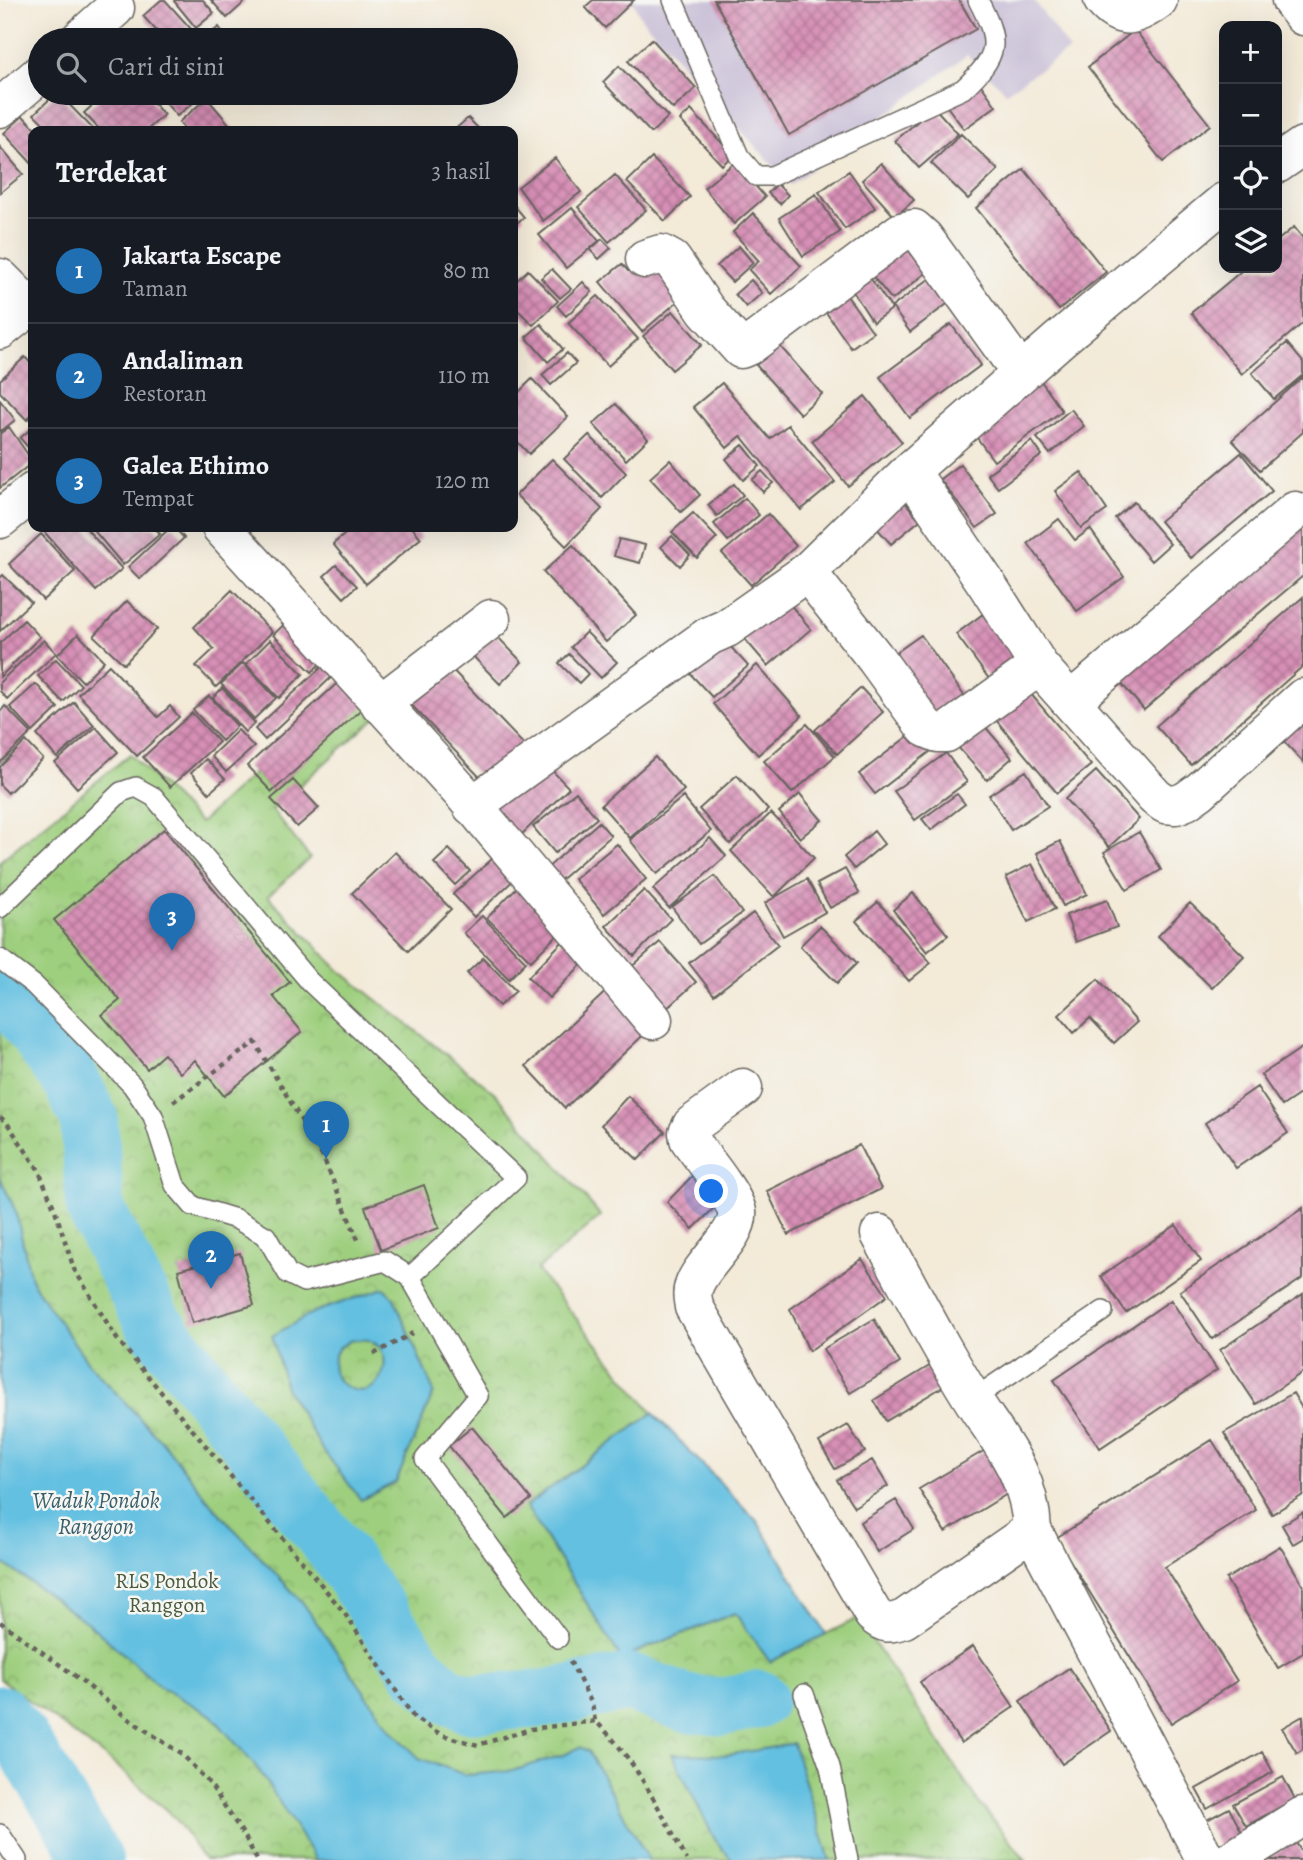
<!DOCTYPE html>
<html lang="id">
<head>
<meta charset="utf-8">
<style>
	:root { --surface:#171b24; --page:#20242c; --text:#f1f3f6; --muted:#9ea1a6; --line:#363941; --accent:#1f6fb2 }
	body { margin:0; font-family:Alegreya,serif; background:var(--page); color:var(--text) }
	.controls { position:absolute; right:21px; top:21px; display:grid; overflow:hidden; border-radius:14px; box-shadow:0 7px 28px #0002 }
	.controls button { width:63px; height:63px; display:grid; place-items:center; padding:0; border:0; border-bottom:2px solid var(--line); background:var(--surface); color:var(--text); font:35px sans-serif }
	.you { position:absolute; left:712px; top:1192px; width:24px; height:24px; margin:-18px; border:5px solid #fff; border-radius:50%; background:#1a73e8; box-shadow:0 0 0 10px #1a73e833 }
	.badge { display:grid; place-items:center; width:46px; height:46px; border-radius:50%; background:var(--accent); color:#fff; font-size:23px; font-weight:700 }
	.pin { position:absolute; translate:-50% -58px; filter:drop-shadow(0 2px 4px #0008) }
	.pin::after { content:''; position:absolute; top:37px; width:24px; height:21px; background:inherit; clip-path:polygon(0 0,100% 0,50% 100%) }
	.list { margin:0; padding:0; list-style:none }
	h2 { display:flex; justify-content:space-between; align-items:center; height:91px; margin:0; padding:0 28px; font-size:30px }
	h2 small { font-size:23px; font-weight:400; color:var(--muted) }
	.list li { display:grid; grid-template-columns:46px 1fr auto; gap:21px; align-items:center; box-sizing:border-box; height:105px; padding:0 28px; border-top:2px solid var(--line) }
	.list b { display:block; font-size:26px; white-space:nowrap }
	.list p { margin:0; font-size:23px; white-space:nowrap; color:var(--muted) }
	.list em { font-size:23px; font-style:normal; color:var(--muted) }
	.icon { flex:none; width:38px; height:38px; fill:none; stroke:currentColor; stroke-width:2; stroke-linecap:round; stroke-linejoin:round }
	.map { position:relative; flex:none; width:1303px; height:1860px; overflow:hidden }
	.search { position:absolute; background:var(--surface); box-shadow:0 7px 28px #0002; left:28px; top:28px; width:490px; height:77px; display:flex; align-items:center; gap:18px; box-sizing:border-box; padding:0 24px; border-radius:38px; color:var(--muted); font-size:26px }
	.panel { position:absolute; background:var(--surface); box-shadow:0 7px 28px #0002; left:28px; top:126px; width:490px; height:406px; border-radius:14px }
	.map>svg:first-child { display:block }
	.industrial { fill:#c9bfd7 }
	.park { fill:url(#park-crowns); stroke:#5d764d; stroke-width:2 }
	.water { fill:#63c0e1; stroke:#406e7e; stroke-width:2; fill-rule:evenodd }
	.lines { fill:none; stroke-linecap:round; stroke-linejoin:round }
	.river { stroke:#63c0e1; stroke-width:58 }
	.building { fill:url(#building-cross-hatch) }
	.service-casing { stroke:#67645e; stroke-width:22 }
	.minor-casing { stroke:#67645e; stroke-width:41 }
	.path { stroke:#67645e; stroke-width:4.5; stroke-dasharray:5 5; stroke-linecap:butt }
	.service { stroke:#fff; stroke-width:19 }
	.minor { stroke:#fff; stroke-width:38 }
	.labels { text-anchor:middle; dominant-baseline:central; stroke-width:5; stroke-linejoin:round; paint-order:stroke }
	.park-label { font-size:21px; fill:#4a5b3e; stroke:#f6f6f2 }
	.water-label { font-size:23px; font-style:italic; fill:#385e6b; stroke:#f6f6f2 }
</style>
</head>
<body>
<div class="map">
<svg width="1303" height="1860" viewBox="0 0 1303 1860">
	<defs>
		<pattern id="park-crowns" width="20" height="18" patternUnits="userSpaceOnUse" patternTransform="scale(1.75)"><rect width="20" height="18" fill="#9ecf7e"/><path d="M2 6a3 3 0 1 1 6 0M12 15a3 3 0 1 1 6 0" fill="none" stroke="#88b16c"/></pattern>
		<pattern id="building-cross-hatch" width="8" height="8" patternUnits="userSpaceOnUse" patternTransform="scale(1.75)"><rect width="8" height="8" fill="#d78fb6"/><path d="M0 0l8 8M0 8l8-8" fill="none" stroke="#ae7493"/></pattern>
	</defs>
	<rect width="100%" height="100%" fill="#f6f6f2"/>
	<filter id="ink" filterUnits="userSpaceOnUse"><feTurbulence type="fractalNoise" baseFrequency=".0143" numOctaves="2"/><feDisplacementMap in="SourceGraphic" scale="14" xChannelSelector="R" yChannelSelector="G"/><feConvolveMatrix kernelMatrix="1 2 1 2 8 2 1 2 1" color-interpolation-filters="sRGB"/></filter>
	<filter id="wash" filterUnits="userSpaceOnUse"><feTurbulence type="fractalNoise" baseFrequency=".00686" numOctaves="4" result="noise"/><feDisplacementMap in="SourceGraphic" scale="28" xChannelSelector="R" yChannelSelector="G"/><feGaussianBlur stdDeviation="1.57" result="paint"/><feColorMatrix in="noise" values="0 0 0 0 0 0 0 0 0 0 0 0 0 0 0 0 0 1.4 0 .05"/><feComposite in="paint" operator="in"/></filter>
	<g filter="url(#wash)">
		<rect width="100%" height="100%" fill="#f3ead8"/>
		<!-- industrial -->
		<path class="industrial" d="M632 0H1034L1069 50 1006 92 967 55 790 185 642 19Z"/>
		<!-- park -->
		<path class="park" d="M351 684 380 714 272 810 310 858 268 896 339 970 495 1093 601 1216 537 1270 653 1413 526 1506 621 1658 735 1613 770 1662 858 1618 979 1803 1026 1860H204L175 1818 117 1766 0 1679V861L130 754 200 823Z"/>
		<!-- water -->
		<path class="water" d="M0 1177 16 1212 31 1279 48 1306 90 1365 165 1445 212 1505 303 1603 390 1729 419 1758 466 1775 512 1771 566 1754 580 1747 588 1751 649 1860H316L259 1770 211 1715 162 1688 89 1624 0 1561Z
			M384 1288 394 1298 434 1392 396 1482 361 1500 320 1446 286 1388 272 1336 314 1312ZM352 1340C356 1340 364 1339 368 1340 403 1352 377 1412 341 1383 332 1376 331 1359 338 1349 341 1346 348 1342 352 1340Z
			M653 1413 758 1522 826 1634 770 1662 735 1613 621 1658 526 1506Z
			M793 1744 830 1860H732L715 1840 672 1754 726 1755Z"/>
		<g class="lines">
			<!-- river -->
			<path class="river" d="M0 992 14 1000 71 1081 89 1118 95 1208 153 1322 341 1557 420 1672 443 1693 469 1704 543 1699 630 1682 684 1703 723 1707 759 1699
				M0 1714 20 1739 94 1860"/>
		</g>
		<g id="blocks">
			<!-- building -->
			<path class="building" d="M161 0H165L192 30 181 40H165L143 16Z
				M175 0H203L214 13 196 28 174 1Z
				M211 0H244L246 1 227 18Z
				M593 0H634L605 28 585 7Z
				M714 0H959L976 29 789 135Z
				M219 27 228 40H202Z
				M1135 30 1210 125 1163 162 1088 67Z
				M652 39 696 88 673 109 628 61Z
				M619 66 668 117 651 133 603 82Z
				M979 82 996 106 964 129 946 105Z
				M56 93H58L95 131H51L34 114Z
				M106 93H144L164 115 146 131H101L84 113Z
				M157 93H205L177 116Z
				M207 98 235 131H186L179 122Z
				M934 107 958 134 919 168 895 141Z
				M691 110 733 155 722 165 680 120Z
				M23 116 38 131H33V165L4 133Z
				M468 118 481 131H453Z
				M961 134 998 170 968 199 931 163Z
				M0 147 23 174 0 193Z
				M555 158 581 192 543 221 518 187Z
				M652 158 690 197 665 221 627 182Z
				M735 162 765 197 734 224 704 188Z
				M881 163 914 200 895 217 862 180Z
				M1024 169 1106 272 1059 310 976 208Z
				M849 171 875 208 845 229 819 192Z
				M615 175 646 210 609 242 578 207Z
				M777 184 788 195 780 204 768 193Z
				M816 194 840 232 803 256 779 218Z
				M513 204 524 217 513 226Z
				M572 208 599 241 566 268 539 235Z
				M753 213 801 266 771 294 749 270 759 261 733 232Z
				M1294 227 1303 238V323L1242 374 1191 313 1245 268H1277V241Z
				M602 239 611 248 599 259 590 250Z
				M899 239 927 272 892 300 865 267Z
				M739 246 753 263 732 282 717 266Z
				M622 264 628 271H648L656 264 684 296 642 332 600 282Z
				M552 269 571 289 560 298 541 278Z
				M864 269 892 309 873 322 846 281Z
				M528 270 558 301 533 325 513 305V284Z
				M937 273 955 298 910 332 892 307Z
				M751 280 762 293 746 307 735 294Z
				M583 282 592 292 566 316 557 306Z
				M845 293 873 332 851 348 823 308Z
				M598 296 638 339 608 366 568 323Z
				M673 311 702 345 672 370 643 336Z
				M541 324 563 349 548 362 526 337Z
				M951 324 981 365 910 418 880 377Z
				M1287 343 1303 362V375L1274 399 1252 373Z
				M779 345 822 394 800 414 756 365Z
				M567 353 576 363 551 385 542 375Z
				M25 357 33 366V413L27 420 0 392V380Z
				M1036 374 1062 411 994 461 967 424Z
				M1303 377V432L1260 470 1232 440Z
				M532 379 568 417 529 454 513 437V398Z
				M722 383 770 439 788 425 835 482 801 510 741 436 727 448 693 407Z
				M865 396 902 442 848 486 812 441Z
				M0 400 15 420 0 432Z
				M616 404 648 439 626 460 593 424Z
				M1071 409 1084 426 1050 454 1037 438Z
				M9 427 33 462 0 488V434Z
				M33 427V453L20 438Z
				M589 435 626 473 602 498 564 459Z
				M1032 441 1042 455 998 488 987 474Z
				M743 445 760 466 743 480 726 459Z
				M1241 453 1272 491 1191 558 1160 521Z
				M552 459 602 509 566 546 516 495Z
				M670 460 700 495 681 512 650 478Z
				M960 464 997 514 977 528 940 479Z
				M762 471 773 483 763 492 752 480Z
				M1081 472 1107 510 1081 528 1055 491Z
				M734 484 743 495 717 516 708 505Z
				M745 498 759 515 728 541 714 524Z
				M904 501 920 520 891 544 875 526Z
				M1134 502 1170 544 1151 561 1115 518Z
				M693 513 717 538 697 558 672 532Z
				M768 514 796 546 751 585 722 553Z
				M1303 516V576L1144 710 1115 676Z
				M1059 519 1075 540 1090 529 1124 577 1077 611 1028 543Z
				M40 527H85L122 569 96 591Z
				M91 527H154L160 534 123 565Z
				M171 527H174L184 538 140 579 128 567Z
				M354 527H412L421 538 366 584 333 544Z
				M41 534 75 571 43 600 9 564Z
				M672 536 690 555 680 566 661 547Z
				M619 539 645 545 640 563 614 556Z
				M573 545 636 615 606 642 543 572Z
				M336 565 357 586 344 598 324 576Z
				M3 575 31 602 0 631V578Z
				M232 590 272 632 216 687 196 666 214 649 194 627Z
				M781 594 811 629 768 666 738 631Z
				M1303 597V666L1191 765 1156 726Z
				M127 601 157 629 124 664 94 636Z
				M983 614 1017 660 990 680 956 634Z
				M292 617 330 653 312 672 273 635Z
				M24 620 40 637 0 677V643Z
				M491 630 522 662 500 684 468 651Z
				M586 632 617 662 601 678 571 647Z
				M78 634 104 661 83 682 57 655Z
				M720 635 748 666 712 697 684 667Z
				M921 635 965 697 928 724 884 661Z
				M44 640 56 653 7 699 0 691V682Z
				M270 640 303 674 279 698 246 664Z
				M569 654 588 674 579 683 559 663Z
				M56 659 81 685 63 702 38 676Z
				M328 661 338 671 265 740 255 729Z
				M444 661 528 749 489 787 405 698Z
				M243 663 276 698 254 719 221 684Z
				M109 665 158 717 170 706 179 717 137 756 78 694Z
				M757 665 802 716 758 755 713 704Z
				M345 676 369 702 272 792 247 766Z
				M1019 680 1091 765 1057 793 986 708Z
				M36 684 58 708 33 732 10 707Z
				M222 688 255 723 245 732 213 698Z
				M861 688 883 712 837 754 815 730Z
				M209 696 237 726 222 741 193 710Z
				M74 702 94 725 57 758 37 735Z
				M5 706 31 733 0 763V712Z
				M1303 709V762L1277 734Z
				M192 713 219 742 170 787 143 757Z
				M976 716 1012 758 987 780 950 738Z
				M807 724 835 756 792 793 764 761Z
				M96 727 118 752 77 788 55 763Z
				M238 730 254 747 226 772 211 756Z
				M916 730 931 751 875 794 859 774Z
				M26 741 43 759 8 793 0 785V767Z
				M946 753 967 782 915 820 894 791Z
				M655 757 684 790 630 838 601 805Z
				M206 759 225 779 209 793 191 773Z
				M541 759 569 788 515 841 487 812Z
				M1026 771 1048 806 1011 830 989 795Z
				M1096 771 1139 819 1109 847 1065 799Z
				M737 775 768 810 730 844 699 809Z
				M293 780 319 808 297 827 271 799Z
				M576 792 597 818 555 853 533 827Z
				M800 794 822 820 800 838 779 812Z
				M957 794 965 804 931 830 922 819Z
				M683 797 711 831 657 874 630 840Z
				M771 813 814 858 774 897 731 851Z
				M599 822 611 836 557 883 546 869Z
				M164 829 290 982 273 996 302 1032 224 1096 195 1060 180 1073 164 1054 147 1069 102 1015 120 1000 54 920Z
				M874 831 884 844 854 869 844 857Z
				M1139 832 1161 870 1127 890 1104 852Z
				M710 838 726 856 669 908 653 889Z
				M1060 841 1087 894 1063 906 1037 853Z
				M617 844 646 879 604 914 574 879Z
				M449 849 470 871 455 885 434 863Z
				M501 851 521 873 474 917 453 894Z
				M395 852 451 909 408 951 352 893Z
				M1032 864 1055 909 1028 922 1006 877Z
				M845 869 859 893 830 908 817 884Z
				M715 876 742 913 699 944 672 907Z
				M807 879 825 912 783 936 765 903Z
				M522 882 567 925 531 961 487 918Z
				M644 890 671 919 634 956 606 926Z
				M913 893 948 935 927 952 893 910Z
				M1107 900 1117 927 1076 942 1066 915Z
				M878 902 931 963 909 981 856 921Z
				M1190 903 1244 956 1212 988 1158 936Z
				M753 913 778 945 714 995 689 963Z
				M482 916 526 962 509 979 464 933Z
				M820 926 857 963 837 983 800 946Z
				M568 936 589 957 549 998 528 977Z
				M660 942 696 982 665 1010 629 969Z
				M483 958 516 991 499 1006 467 973Z
				M1098 979 1137 1022 1114 1043 1090 1018 1074 1033 1059 1015Z
				M612 986 651 1028 565 1108 526 1066Z
				M1303 1047V1092L1282 1106 1261 1075Z
				M1257 1087 1288 1133 1236 1168 1205 1123Z
				M628 1096 665 1132 638 1160 601 1125Z
				M859 1145 881 1189 788 1235 767 1191Z
				M696 1172 723 1199 693 1229 667 1202Z
				M424 1185 439 1228 381 1250 365 1207Z
				M1303 1208V1278L1212 1339 1180 1291Z
				M1176 1225 1201 1261 1126 1313 1101 1276Z
				M240 1253 254 1305 192 1323 178 1270Z
				M862 1259 887 1296 809 1351 790 1309Z
				M1303 1294V1372L1256 1404 1220 1350Z
				M1171 1300 1217 1370 1100 1448 1054 1380Z
				M874 1319 900 1363 850 1393 823 1349Z
				M931 1365 944 1386 886 1421 874 1400Z
				M1293 1393 1303 1410V1495L1272 1514 1224 1433Z
				M848 1425 865 1452 835 1469 819 1442Z
				M472 1427 531 1499 507 1518 449 1446Z
				M1212 1440 1256 1510 1165 1567 1237 1681 1171 1723 1056 1538Z
				M987 1449 1012 1491 945 1532 919 1489Z
				M872 1460 888 1486 854 1507 837 1480Z
				M896 1500 914 1529 877 1552 860 1522Z
				M1303 1512V1538L1293 1544 1282 1525Z
				M1280 1546 1303 1585V1653L1278 1668 1226 1579Z
				M973 1646 1014 1707 961 1743 920 1682Z
				M1069 1668 1111 1731 1062 1764 1020 1701Z
				M1303 1716V1749L1297 1753 1282 1728Z
				M1262 1752 1273 1772 1207 1809 1196 1789Z
				M1283 1777 1295 1799 1246 1826 1233 1804Z
				M1229 1808 1244 1836 1220 1849 1205 1821Z
				M1295 1841 1303 1854V1860H1263Z"/>
		</g>
	</g>
	<g filter="url(#ink)">
		<use href="#blocks" fill-opacity="0" stroke="#67645e" stroke-width="2"/>
		<g class="lines">
			<!-- service casing -->
			<g class="service-casing">
				<path id="service" d="M673 0 739 156 756 176H772L963 89C999 55 1001 44 978 0
					M0 908 121 792 136 787 154 797 309 981 516 1178 410 1277
					M0 959 34 985 132 1085 153 1116 175 1185 193 1206 236 1219 266 1236 288 1274 304 1282 385 1261 410 1277 478 1396 425 1459 558 1638
					M973 1399 1103 1311
					M804 1694 830 1767 848 1860
					M0 1834 17 1860"/>
			</g>
			<!-- minor casing -->
			<g class="minor-casing">
				<path id="minor" d="M1103 0C1122 23 1137 15 1158 0
					M1291 0 1303 16
					M79 40 115 8
					M0 108 40 74
					M1277 164 1303 146
					M645 259 661 254 672 260 706 310 741 349 750 345 901 232 914 229 924 238 1021 373
					M0 278 33 311
					M0 330 29 307
					M910 471 986 583 1039 666 1155 797 1165 804 1176 805 1186 801 1200 791 1303 698
					M0 519 33 492
					M221 527 464 795 653 1020
					M807 572 876 659 926 728 938 733H946L1039 666
					M1071 701 1295 511
					M380 704 491 619
					M472 806 709 636 727 628 807 572 910 471 1059 340 1224 202
					M743 1088 692 1125 688 1133 689 1139C700 1155 734 1195 737 1212 740 1235 701 1264 694 1286 691 1293 693 1300 694 1307L873 1614C884 1625 890 1624 904 1619L1032 1530
					M880 1234C900 1271 920 1309 941 1346 954 1369 968 1393 983 1415 1009 1453 1030 1481 1032 1530L1206 1860
					M1232 1860 1303 1816"/>
			</g>
			<!-- path -->
			<path class="path" d="M173 1102 255 1042 322 1155 359 1242
				M0 1117 7 1123 38 1169 55 1210 74 1269 117 1339 343 1611 414 1718 442 1735 478 1745 531 1729 595 1721C636 1758 660 1812 687 1860
				M374 1354 413 1333
				M0 1622 81 1680 127 1718 182 1754 210 1784 245 1837 257 1860
				M570 1661 592 1704 595 1721"/>
			<!-- service -->
			<use href="#service" class="service"/>
			<!-- minor -->
			<use href="#minor" class="minor"/>
		</g>
	</g>
	<g class="labels">
		<!-- park labels -->
		<g class="park-label">
			<text x="167" y="1581">RLS Pondok<tspan x="167" dy="24">Ranggon</tspan></text>
		</g>
		<!-- water labels -->
		<g class="water-label">
			<text x="96" y="1500">Waduk Pondok<tspan x="96" dy="26">Ranggon</tspan></text>
		</g>
	</g>
</svg>
<div class="controls">
<button>+</button>
<button>−</button>
<button><svg class="icon" aria-label="locate" viewBox="0 0 24 24"><circle cx="12" cy="12" r="6"/><path d="M12 2v4M12 18v4M2 12h4M18 12h4"/></svg></button>
<button><svg class="icon" aria-label="layers" viewBox="0 0 24 24"><path d="M12 4l9 5-9 5-9-5zM3 14l9 5 9-5"/></svg></button>
</div>
<div class="you"></div>
<div class="pin badge" style="left:326px;top:1159px">1</div>
<div class="pin badge" style="left:211px;top:1289px">2</div>
<div class="pin badge" style="left:172px;top:951px">3</div>
<div class="search"><svg class="icon" aria-label="search" viewBox="0 0 24 24"><circle cx="10" cy="10" r="6"/><path d="M15 15l6 6"/></svg>Cari di sini</div>
<section class="panel">
<h2>Terdekat<small>3 hasil</small></h2>
<ul class="list">
<li><span class="badge">1</span><div><b>Jakarta Escape</b><p>Taman</p></div><em>80 m</em></li>
<li><span class="badge">2</span><div><b>Andaliman</b><p>Restoran</p></div><em>110 m</em></li>
<li><span class="badge">3</span><div><b>Galea Ethimo</b><p>Tempat</p></div><em>120 m</em></li>
</ul>
</section>
</div>
</body>
</html>
